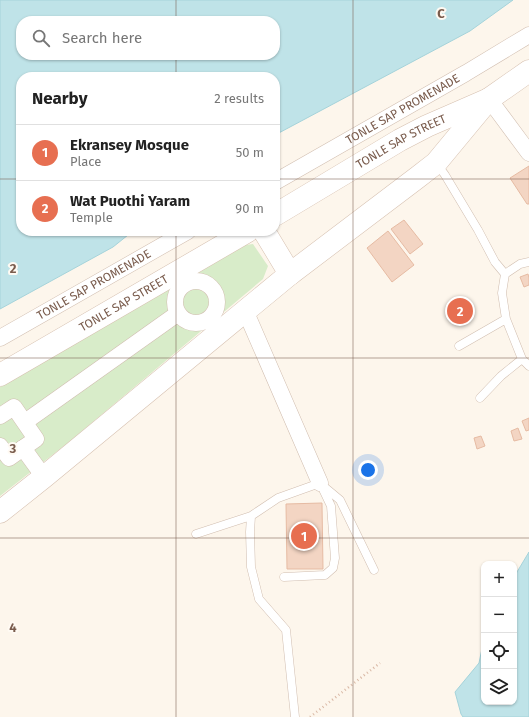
<!DOCTYPE html>
<html lang="en">
<head>
<meta charset="utf-8">
<style>
	:root { --surface:#fff; --page:#f2f2f2; --text:#222; --muted:#767676; --line:#e0e0e0; --accent:#e76f51 }
	body { margin:0; font-family:"Fira Sans",sans-serif; background:var(--page); color:var(--text) }
	.controls { position:absolute; right:12px; bottom:12px; display:grid; overflow:hidden; border-radius:8px; box-shadow:0 1px 3px #0004 }
	.controls button { width:36px; height:36px; display:grid; place-items:center; padding:0; border:0; border-bottom:1px solid var(--line); background:var(--surface); color:var(--text); font:20px sans-serif }
	.you { position:absolute; left:368px; top:470px; width:14px; height:14px; margin:-10px; border:3px solid #fff; border-radius:50%; background:#1a73e8; box-shadow:0 0 0 6px #1a73e833 }
	.badge { display:grid; place-items:center; width:26px; height:26px; border-radius:50%; background:var(--accent); color:#fff; font-size:13px; font-weight:700 }
	.pin { position:absolute; translate:-50% -50%; border:2px solid #fff; box-shadow:0 1px 4px #0006 }
	.list { margin:0; padding:0; list-style:none }
	h2 { display:flex; justify-content:space-between; align-items:center; height:52px; margin:0; padding:0 16px; font-size:17px }
	h2 small { font-size:13px; font-weight:400; color:var(--muted) }
	.list li { display:grid; grid-template-columns:26px 1fr auto; gap:12px; align-items:center; box-sizing:border-box; height:56px; padding:0 16px; border-top:1px solid var(--line) }
	.list b { display:block; font-size:15px; white-space:nowrap }
	.list p { margin:0; font-size:13px; white-space:nowrap; color:var(--muted) }
	.list em { font-size:13px; font-style:normal; color:var(--muted) }
	.icon { flex:none; width:22px; height:22px; fill:none; stroke:currentColor; stroke-width:2; stroke-linecap:round; stroke-linejoin:round }
	.map { position:relative; flex:none; width:529px; height:717px; overflow:hidden }
	.search { position:absolute; background:var(--surface); box-shadow:0 1px 3px #0004; left:16px; top:16px; width:264px; height:44px; display:flex; align-items:center; gap:10px; box-sizing:border-box; padding:0 14px; border-radius:16px; color:var(--muted); font-size:15px }
	.panel { position:absolute; background:var(--surface); box-shadow:0 1px 3px #0004; left:16px; top:72px; width:264px; height:164px; border-radius:16px }
	.map>svg:first-child { display:block }
	.green { fill:#d8ecc9 }
	.water { fill:#bfe3e8; stroke:#a5d3da; fill-rule:evenodd }
	.building { fill:#f3d5c3; stroke:#e6bba3 }
	.lines { fill:none; stroke-linecap:round; stroke-linejoin:round }
	.lane-casing { stroke:#d1beb0; stroke-width:9 }
	.street-casing { stroke:#d1beb0; stroke-width:17 }
	.secondary-casing { stroke:#d6c0b0; stroke-width:23 }
	.path { stroke:#d9b8a5; stroke-width:2.5; stroke-dasharray:1 3; stroke-linecap:butt }
	.lane { stroke:#fff; stroke-width:8 }
	.street { stroke:#fff; stroke-width:16 }
	.secondary { stroke:#fff; stroke-width:22 }
	.grid { fill:none; stroke:#7a5c4d; stroke-width:1; stroke-opacity:0.55 }
	.labels { text-anchor:middle; dominant-baseline:central; stroke-width:4; stroke-linejoin:round; paint-order:stroke }
	.street-label { font-size:12px; fill:#7a5c4d; stroke:#fffaf3 }
	.grid-label { font-size:13px; text-anchor:middle; font-weight:bold; fill:#7a5c4d; stroke:#fffaf3; stroke-width:4; stroke-linejoin:round; paint-order:stroke }
</style>
</head>
<body>
<div class="map">
<svg width="529" height="717" viewBox="0 0 529 717">
	<rect width="100%" height="100%" fill="#fdf6ec"/>
	<!-- green -->
	<path class="green" d="M253 244 268 266 263 279 69 442 0 496V387L238 246Z"/>
	<!-- water -->
	<path class="water" d="M0 0H513L470 31 275 135V77H21V231H133L113 247 0 309ZM21 21H275V55H21Z
		M529 552V717H463L461 714 455 692 479 663 484 639V702H514V577Z"/>
	<!-- building -->
	<path class="building" d="M529 166V204H527L510 178Z
		M404 220 423 244 410 254 391 229Z
		M388 231 414 265 392 282 367 248Z
		M528 274 529 278V285L524 287 520 277Z
		M529 418V430L526 431 522 421Z
		M518 428 522 439 514 441 511 431Z
		M481 436 485 446 477 449 474 438Z
		M322 503 323 569H287L286 504Z"/>
	<g class="lines">
		<!-- lane casing -->
		<g class="lane-casing">
			<path id="lane" d="M437 164 445 175 478 230 495 262 505 274 520 264 529 262
				M505 274 502 293 506 319 522 359 529 366
				M459 346 506 319
				M480 398 501 376 522 359
				M322 485 340 500 374 570
				M196 534 251 516
				M284 577 325 575 333 568 335 558 331 506 320 483
				M295 717 286 630 259 599 251 567 250 532 251 516 278 498 320 483"/>
		</g>
		<!-- street casing -->
		<g class="street-casing">
			<g id="street">
				<path d="M489 99 529 153"/>
				<path id="s1" d="M275 182 466 73 529 35"/>
				<circle cx="196" cy="302" r="21"/>
				<path d="M245 310 320 483"/>
				<path id="s2" d="M0 338 188 231"/>
				<path d="M0 416 14 407 36 439 9 458 0 446"/>
				<path d="M25 422 177 314"/>
				<path d="M23 448 44 477"/>
			</g>
		</g>
		<!-- secondary casing -->
		<g class="secondary-casing">
			<g id="secondary">
				<path id="s3" d="M275 215 400 140 427 126 489 99 529 71"/>
				<path d="M264 231 290 274"/>
				<path id="s4" d="M0 375 248 231"/>
				<path d="M0 512 44 477 290 274 418 177 436 163 489 99"/>
			</g>
		</g>
		<!-- path -->
		<path class="path" d="M310 717 380 663"/>
		<!-- lane -->
		<use href="#lane" class="lane"/>
		<!-- street -->
		<use href="#street" class="street"/>
		<!-- secondary -->
		<use href="#secondary" class="secondary"/>
	</g>
	<!-- grid -->
	<path class="grid" d="M176 0V21M353 0V717M176 55V77M0 179H21M275 179H529M176 231V717M0 358H529M0 538H529"/>
	<g class="labels">
		<!-- street labels -->
		<g class="street-label">
			<text stroke="none"><textPath href="#s1" startOffset="147">TONLE SAP PROMENADE</textPath></text>
			<text stroke="none"><textPath href="#s3" startOffset="146">TONLE SAP STREET</textPath></text>
			<text stroke="none"><textPath href="#s2" startOffset="108">TONLE SAP PROMENADE</textPath></text>
			<text stroke="none"><textPath href="#s4" startOffset="143">TONLE SAP STREET</textPath></text>
		</g>
	</g>
	<g class="grid-label">
		<text x="441" y="18">C</text>
		<text x="13" y="273">2</text>
		<text x="13" y="453">3</text>
		<text x="13" y="632">4</text>
	</g>
</svg>
<div class="controls">
<button>+</button>
<button>−</button>
<button><svg class="icon" aria-label="locate" viewBox="0 0 24 24"><circle cx="12" cy="12" r="6"/><path d="M12 2v4M12 18v4M2 12h4M18 12h4"/></svg></button>
<button><svg class="icon" aria-label="layers" viewBox="0 0 24 24"><path d="M12 4l9 5-9 5-9-5zM3 14l9 5 9-5"/></svg></button>
</div>
<div class="you"></div>
<div class="pin badge" style="left:304px;top:536px">1</div>
<div class="pin badge" style="left:460px;top:311px">2</div>
<div class="search"><svg class="icon" aria-label="search" viewBox="0 0 24 24"><circle cx="10" cy="10" r="6"/><path d="M15 15l6 6"/></svg>Search here</div>
<section class="panel">
<h2>Nearby<small>2 results</small></h2>
<ul class="list">
<li><span class="badge">1</span><div><b>Ekransey Mosque</b><p>Place</p></div><em>50 m</em></li>
<li><span class="badge">2</span><div><b>Wat Puothi Yaram</b><p>Temple</p></div><em>90 m</em></li>
</ul>
</section>
</div>
</body>
</html>
